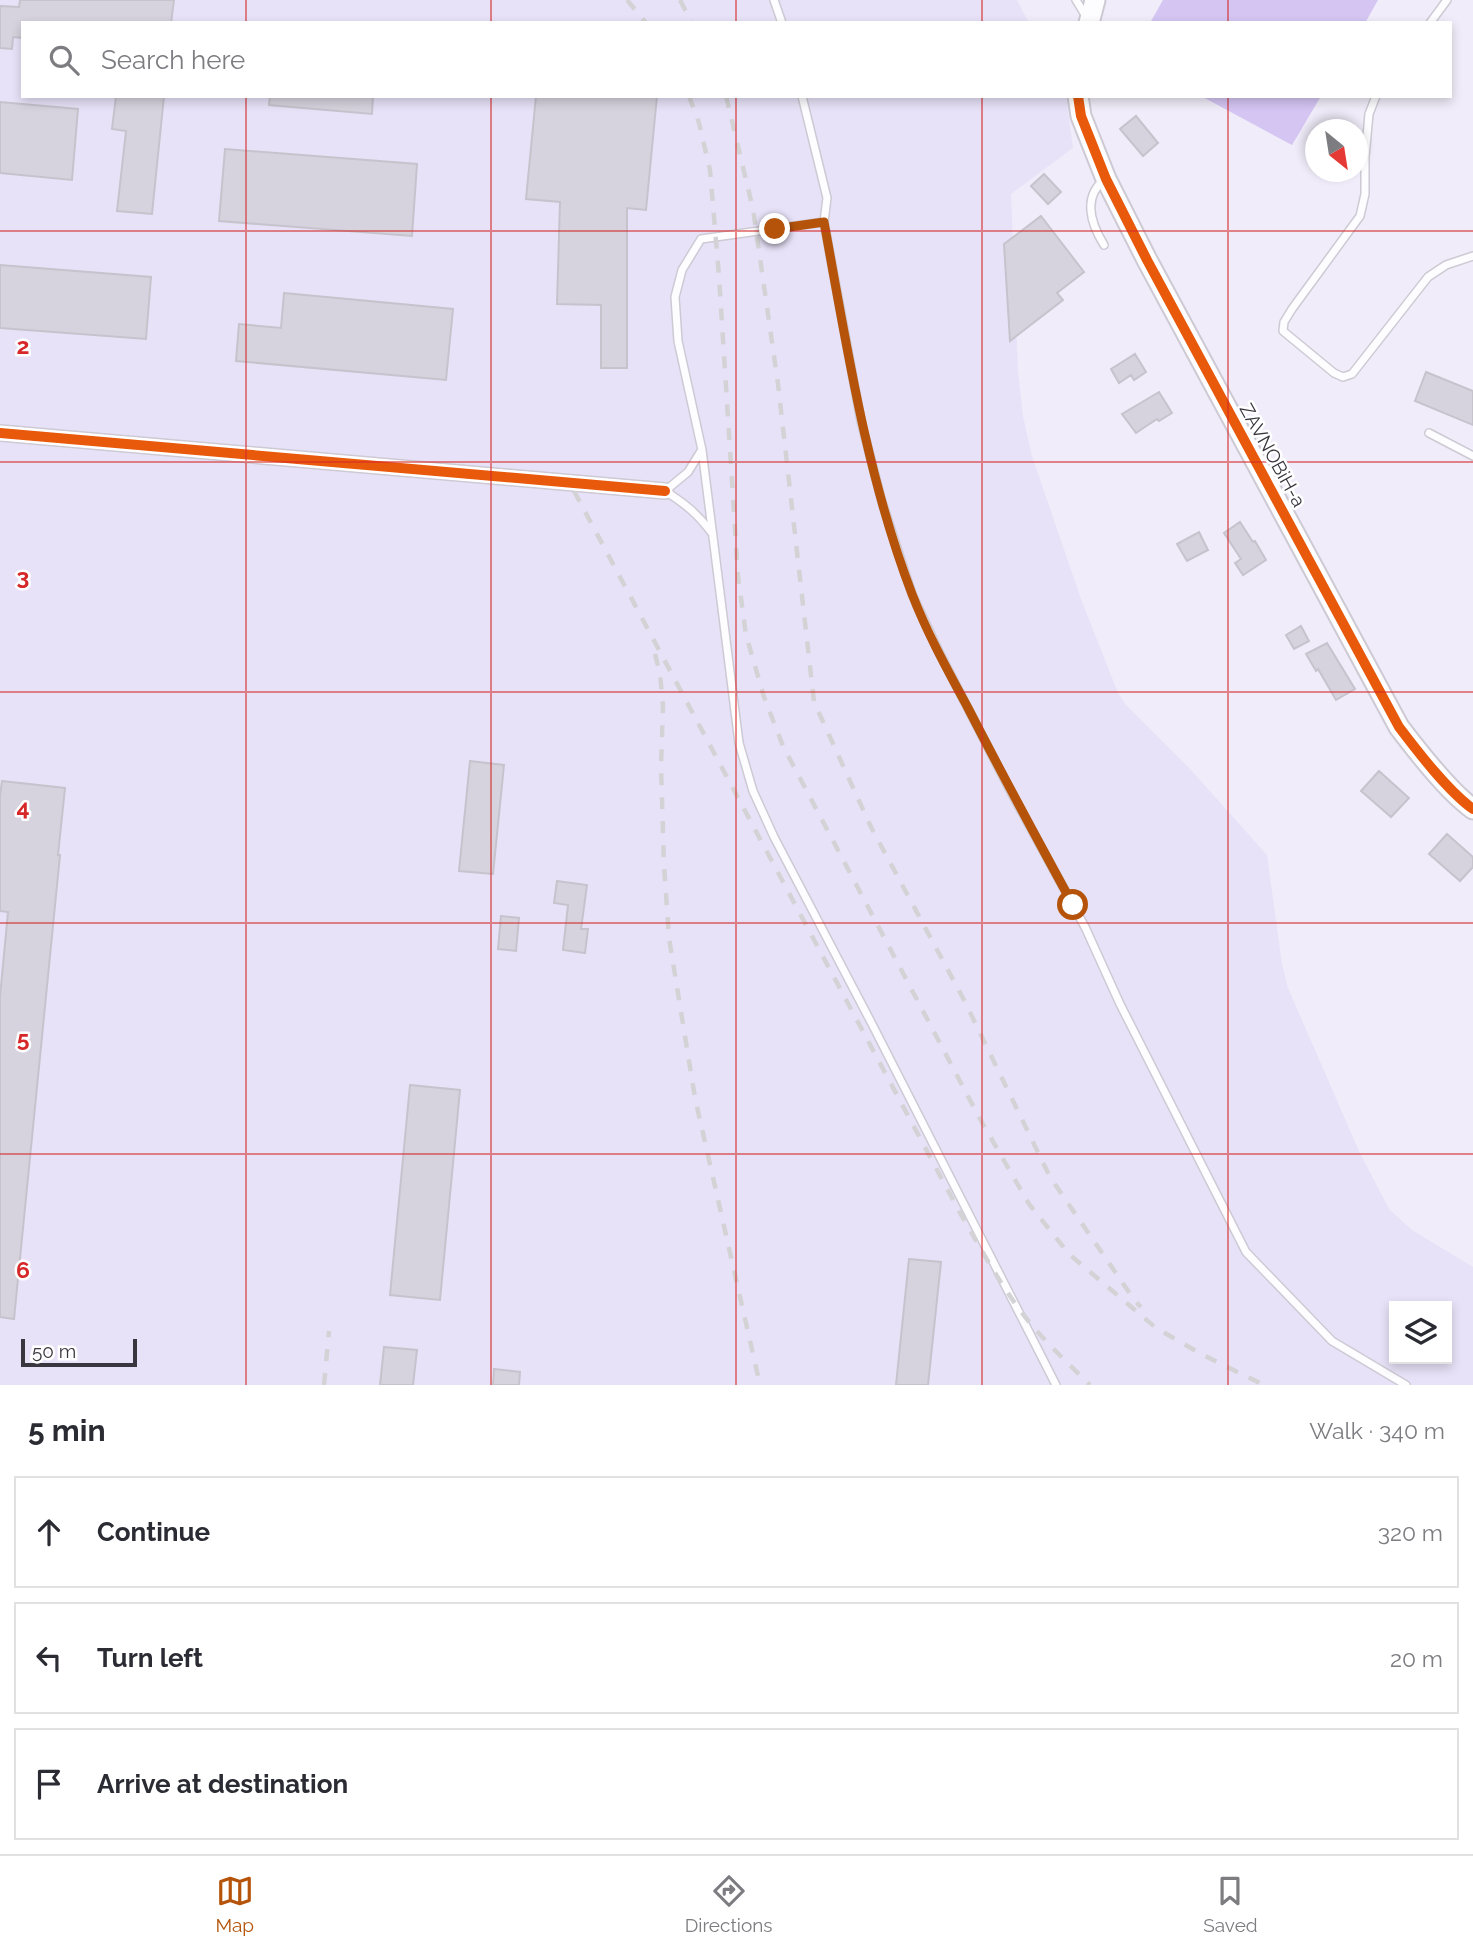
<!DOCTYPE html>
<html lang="en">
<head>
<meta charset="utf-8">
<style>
	:root { --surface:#fff; --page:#f7f7f7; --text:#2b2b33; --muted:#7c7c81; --line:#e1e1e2; --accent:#b45309 }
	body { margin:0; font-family:Raleway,sans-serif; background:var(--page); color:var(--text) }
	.controls { position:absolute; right:21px; bottom:21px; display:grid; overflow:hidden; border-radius:0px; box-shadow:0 4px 10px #0003 }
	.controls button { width:63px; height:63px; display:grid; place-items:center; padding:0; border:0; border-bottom:2px solid var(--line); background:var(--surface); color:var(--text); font:35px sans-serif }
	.compass { position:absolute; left:1305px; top:119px; width:63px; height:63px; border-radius:50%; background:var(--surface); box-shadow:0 4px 10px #0003; rotate:150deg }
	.scale { position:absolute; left:21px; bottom:18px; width:116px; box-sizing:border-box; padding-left:7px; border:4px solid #39363f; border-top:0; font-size:19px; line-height:24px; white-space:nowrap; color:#39363f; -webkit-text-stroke:5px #fff; paint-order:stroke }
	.stop { position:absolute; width:21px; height:21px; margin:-16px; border:5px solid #b45309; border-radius:50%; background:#fff }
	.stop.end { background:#b45309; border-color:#fff; box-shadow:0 2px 7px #0008 }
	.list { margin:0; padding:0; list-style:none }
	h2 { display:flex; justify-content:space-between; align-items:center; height:91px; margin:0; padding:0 28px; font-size:30px }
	h2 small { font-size:23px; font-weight:400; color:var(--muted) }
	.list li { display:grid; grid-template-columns:46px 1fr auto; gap:21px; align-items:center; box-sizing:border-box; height:112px; margin:0 14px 14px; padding:0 14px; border:2px solid var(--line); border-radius:0px }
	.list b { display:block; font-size:26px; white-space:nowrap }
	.list em { font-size:23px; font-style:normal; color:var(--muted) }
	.icon { flex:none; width:38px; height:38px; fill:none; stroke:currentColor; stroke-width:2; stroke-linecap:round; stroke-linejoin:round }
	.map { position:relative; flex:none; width:1473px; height:1385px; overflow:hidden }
	.search { position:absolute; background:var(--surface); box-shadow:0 4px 10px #0003; left:21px; right:21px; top:21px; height:77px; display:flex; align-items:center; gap:18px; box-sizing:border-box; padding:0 24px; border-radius:0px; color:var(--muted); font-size:26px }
	.sheet { height:469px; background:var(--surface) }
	nav { display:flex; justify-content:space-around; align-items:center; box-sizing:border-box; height:98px; border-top:2px solid var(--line); background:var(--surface); font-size:19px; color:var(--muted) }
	nav a { display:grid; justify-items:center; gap:4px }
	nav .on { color:var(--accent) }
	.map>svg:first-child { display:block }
	.built { fill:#e8e2f8; fill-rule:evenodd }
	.water { fill:#d4c5f3 }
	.building { fill:#d6d3de; stroke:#c6c3cd; stroke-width:2 }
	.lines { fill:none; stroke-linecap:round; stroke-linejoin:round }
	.service-casing { stroke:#cdcad4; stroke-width:10 }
	.minor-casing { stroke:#cdcad4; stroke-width:18 }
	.secondary-casing { stroke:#cdcad4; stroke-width:23 }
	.service { stroke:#fdfcfe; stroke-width:7 }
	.minor { stroke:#fdfcfe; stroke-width:14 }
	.secondary { stroke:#fdfcfe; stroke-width:19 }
	.rail { stroke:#d3d2d5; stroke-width:4.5; stroke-dasharray:12 12; stroke-linecap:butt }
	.cycleway-casing { stroke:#fff; stroke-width:15 }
	.cycleway { stroke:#e8590c; stroke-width:10 }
	.route { stroke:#b45309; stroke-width:9 }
	.grid { fill:none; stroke:#d62828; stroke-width:2; stroke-opacity:0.55 }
	.labels { text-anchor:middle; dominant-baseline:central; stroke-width:5; stroke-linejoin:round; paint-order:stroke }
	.street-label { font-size:19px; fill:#39363f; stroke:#fff }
	.grid-label { font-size:23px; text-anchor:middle; font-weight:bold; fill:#d62828; stroke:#fff; stroke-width:5; stroke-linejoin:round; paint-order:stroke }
</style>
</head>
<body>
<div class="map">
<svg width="1473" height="1385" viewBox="0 0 1473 1385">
	<rect width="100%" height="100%" fill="#f0ecf9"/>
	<!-- built -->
	<path class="built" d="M0 0H1017L1029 23H23V96H1066L1073 148 1011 194 1018 372 1023 416 1032 456 1081 599 1118 693 1126 705 1191 770 1267 855 1282 964 1288 988 1359 1151 1389 1209 1412 1230 1473 1267V1385H0ZM1394 1306H1447V1359H1394Z"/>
	<!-- water -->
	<path class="water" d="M1163 0H1378L1365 23H1150Z
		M1201 96H1321L1292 145Z"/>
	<!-- building -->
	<path class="building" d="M20 0H174L171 23H23V38L13 37 12 49 0 48V6L19 7Z
		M116 96H164L152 214 117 211 126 131 112 129Z
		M270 96H373L372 114 269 105Z
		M536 96H657L646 210 627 208V368H601V305L557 304 560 202 526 199Z
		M0 102 78 109 72 180 0 173Z
		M1136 116 1158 143 1143 156 1120 129Z
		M225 149 417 164 412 236 219 221Z
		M1044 174 1061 192 1048 204 1031 186Z
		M1041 216 1084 272 1057 293 1063 300 1010 341 1004 244Z
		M0 265 151 277 146 339 0 328Z
		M284 293 453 309 446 380 236 361 239 324 281 328Z
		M1135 354 1146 372 1134 380 1131 375 1119 383 1111 369Z
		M1426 372 1473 391V425L1415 401Z
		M1159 392 1172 413 1159 421 1157 419 1136 433 1122 414Z
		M1240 522 1253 542 1255 541 1266 560 1243 575 1235 563 1241 559 1224 533Z
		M1199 532 1208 550 1187 561 1177 544Z
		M1301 626 1309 641 1294 649 1286 635Z
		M1327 643 1355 689 1336 700 1318 669 1316 671 1306 654Z
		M470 761 504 765 493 874 459 871Z
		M1379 771 1409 798 1391 817 1361 791Z
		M2 781 65 788 58 855H60L14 1319 0 1317V997L8 912 0 911V796Z
		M1447 834 1473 857V867L1460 881 1429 854Z
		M557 881 587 885 581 929H588L585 953 563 950 568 905 554 903Z
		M501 916 519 918 516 951 498 949Z
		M410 1085 460 1090 440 1300 390 1295Z
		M909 1259 941 1262 928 1385H896Z
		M384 1347 417 1350 413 1385H380Z
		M494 1369 520 1372 519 1385H493Z"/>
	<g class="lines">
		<!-- service casing -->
		<g class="service-casing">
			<path id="service" d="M774 0 782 23
				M1076 0 1087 18
				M1430 23 1447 0
				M802 96 827 198 824 222 861 421 882 502 912 594 940 654 1011 792 1085 927 1120 1004 1246 1252 1332 1341 1406 1385
				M1376 96 1369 114 1365 157V194L1360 216 1292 309 1284 322 1283 331 1334 373 1343 377 1352 374 1428 277 1446 265 1473 256
				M824 222 701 239 682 270 675 297 678 341 702 450 739 743 753 791 774 837 872 1024 1056 1385
				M1104 245C1091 224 1082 197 1105 179
				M1429 433 1473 456
				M701 451 688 472 665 491C684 503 698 514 711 532"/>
		</g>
		<!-- minor casing -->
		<g class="minor-casing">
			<path id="minor" d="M0 433 665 491"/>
		</g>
		<!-- secondary casing -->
		<g class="secondary-casing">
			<path id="secondary" d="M1089 23 1095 0
				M1078 96 1081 116 1106 179 1147 260 1399 727C1418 752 1448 791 1473 809"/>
		</g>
		<!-- service -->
		<use href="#service" class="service"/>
		<!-- minor -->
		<use href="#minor" class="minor"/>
		<!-- secondary -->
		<use href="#secondary" class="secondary"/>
		<!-- rail -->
		<path class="rail" d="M627 0 646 23
			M680 0 692 23
			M689 96 699 123 710 170 719 276 738 576 746 635 764 697 783 746 980 1119 1029 1204 1069 1254 1156 1328 1203 1355 1264 1385
			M726 96 753 209 778 384 814 702 871 827 963 998 1050 1177 1135 1301 1141 1307
			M574 491 959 1211C980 1247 1000 1285 1026 1318 1045 1342 1068 1363 1090 1385
			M655 654 660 674 663 706 661 767 664 865 669 938 695 1098 760 1385
			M324 1385 329 1331"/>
		<!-- cycleway casing -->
		<g class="cycleway-casing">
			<path id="cycleway" d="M1078 96 1081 116 1106 179 1147 260 1399 727C1418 752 1448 791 1473 809
				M0 433 665 491"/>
		</g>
		<!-- cycleway -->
		<use href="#cycleway" class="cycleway"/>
	</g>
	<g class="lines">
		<!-- route -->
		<path class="route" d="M775 229 824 222C847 347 866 474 912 594 927 633 948 671 968 708 1002 774 1037 839 1073 905"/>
	</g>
	<!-- grid -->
	<path class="grid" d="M246 0V23M491 0V23M736 0V23M982 0V23M1228 0V23M246 96V1385M491 96V1385M736 96V1385M982 96V1385M1228 96V1385M0 231H1473M0 462H1473M0 692H1473M0 923H1473M0 1154H1473"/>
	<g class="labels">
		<!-- street labels -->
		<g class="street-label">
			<text transform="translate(1273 455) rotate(61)">ZAVNOBiH-a</text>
		</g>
	</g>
	<g class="grid-label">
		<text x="23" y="354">2</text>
		<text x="23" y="585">3</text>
		<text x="23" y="816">4</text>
		<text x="23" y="1047">5</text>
		<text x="23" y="1278">6</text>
	</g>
</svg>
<div class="controls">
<button><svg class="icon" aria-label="layers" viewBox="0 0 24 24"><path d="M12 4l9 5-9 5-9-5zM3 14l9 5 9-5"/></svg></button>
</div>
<svg class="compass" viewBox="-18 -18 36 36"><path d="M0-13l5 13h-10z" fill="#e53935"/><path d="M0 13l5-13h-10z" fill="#7c7c81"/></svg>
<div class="scale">50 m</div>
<div class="stop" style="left:1073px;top:905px"></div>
<div class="stop end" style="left:775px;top:229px"></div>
<div class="search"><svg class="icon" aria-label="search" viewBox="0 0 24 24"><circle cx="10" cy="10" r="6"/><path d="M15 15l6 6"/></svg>Search here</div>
</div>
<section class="sheet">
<h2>5 min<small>Walk · 340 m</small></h2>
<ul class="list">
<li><svg class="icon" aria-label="ahead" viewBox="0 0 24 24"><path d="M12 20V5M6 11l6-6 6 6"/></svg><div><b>Continue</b></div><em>320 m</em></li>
<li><svg class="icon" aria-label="left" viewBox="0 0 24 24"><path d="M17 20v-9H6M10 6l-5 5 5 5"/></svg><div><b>Turn left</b></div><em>20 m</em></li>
<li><svg class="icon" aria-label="arrive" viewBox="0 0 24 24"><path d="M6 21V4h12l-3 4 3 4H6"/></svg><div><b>Arrive at destination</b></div></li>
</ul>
</section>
<nav>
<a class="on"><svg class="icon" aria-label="map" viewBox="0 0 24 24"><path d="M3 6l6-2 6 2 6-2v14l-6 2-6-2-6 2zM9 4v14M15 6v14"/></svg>Map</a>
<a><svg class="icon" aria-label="directions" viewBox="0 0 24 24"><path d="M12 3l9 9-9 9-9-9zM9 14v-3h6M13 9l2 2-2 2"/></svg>Directions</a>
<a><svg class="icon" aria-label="saved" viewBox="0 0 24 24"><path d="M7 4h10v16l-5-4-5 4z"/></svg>Saved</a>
</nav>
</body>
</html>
